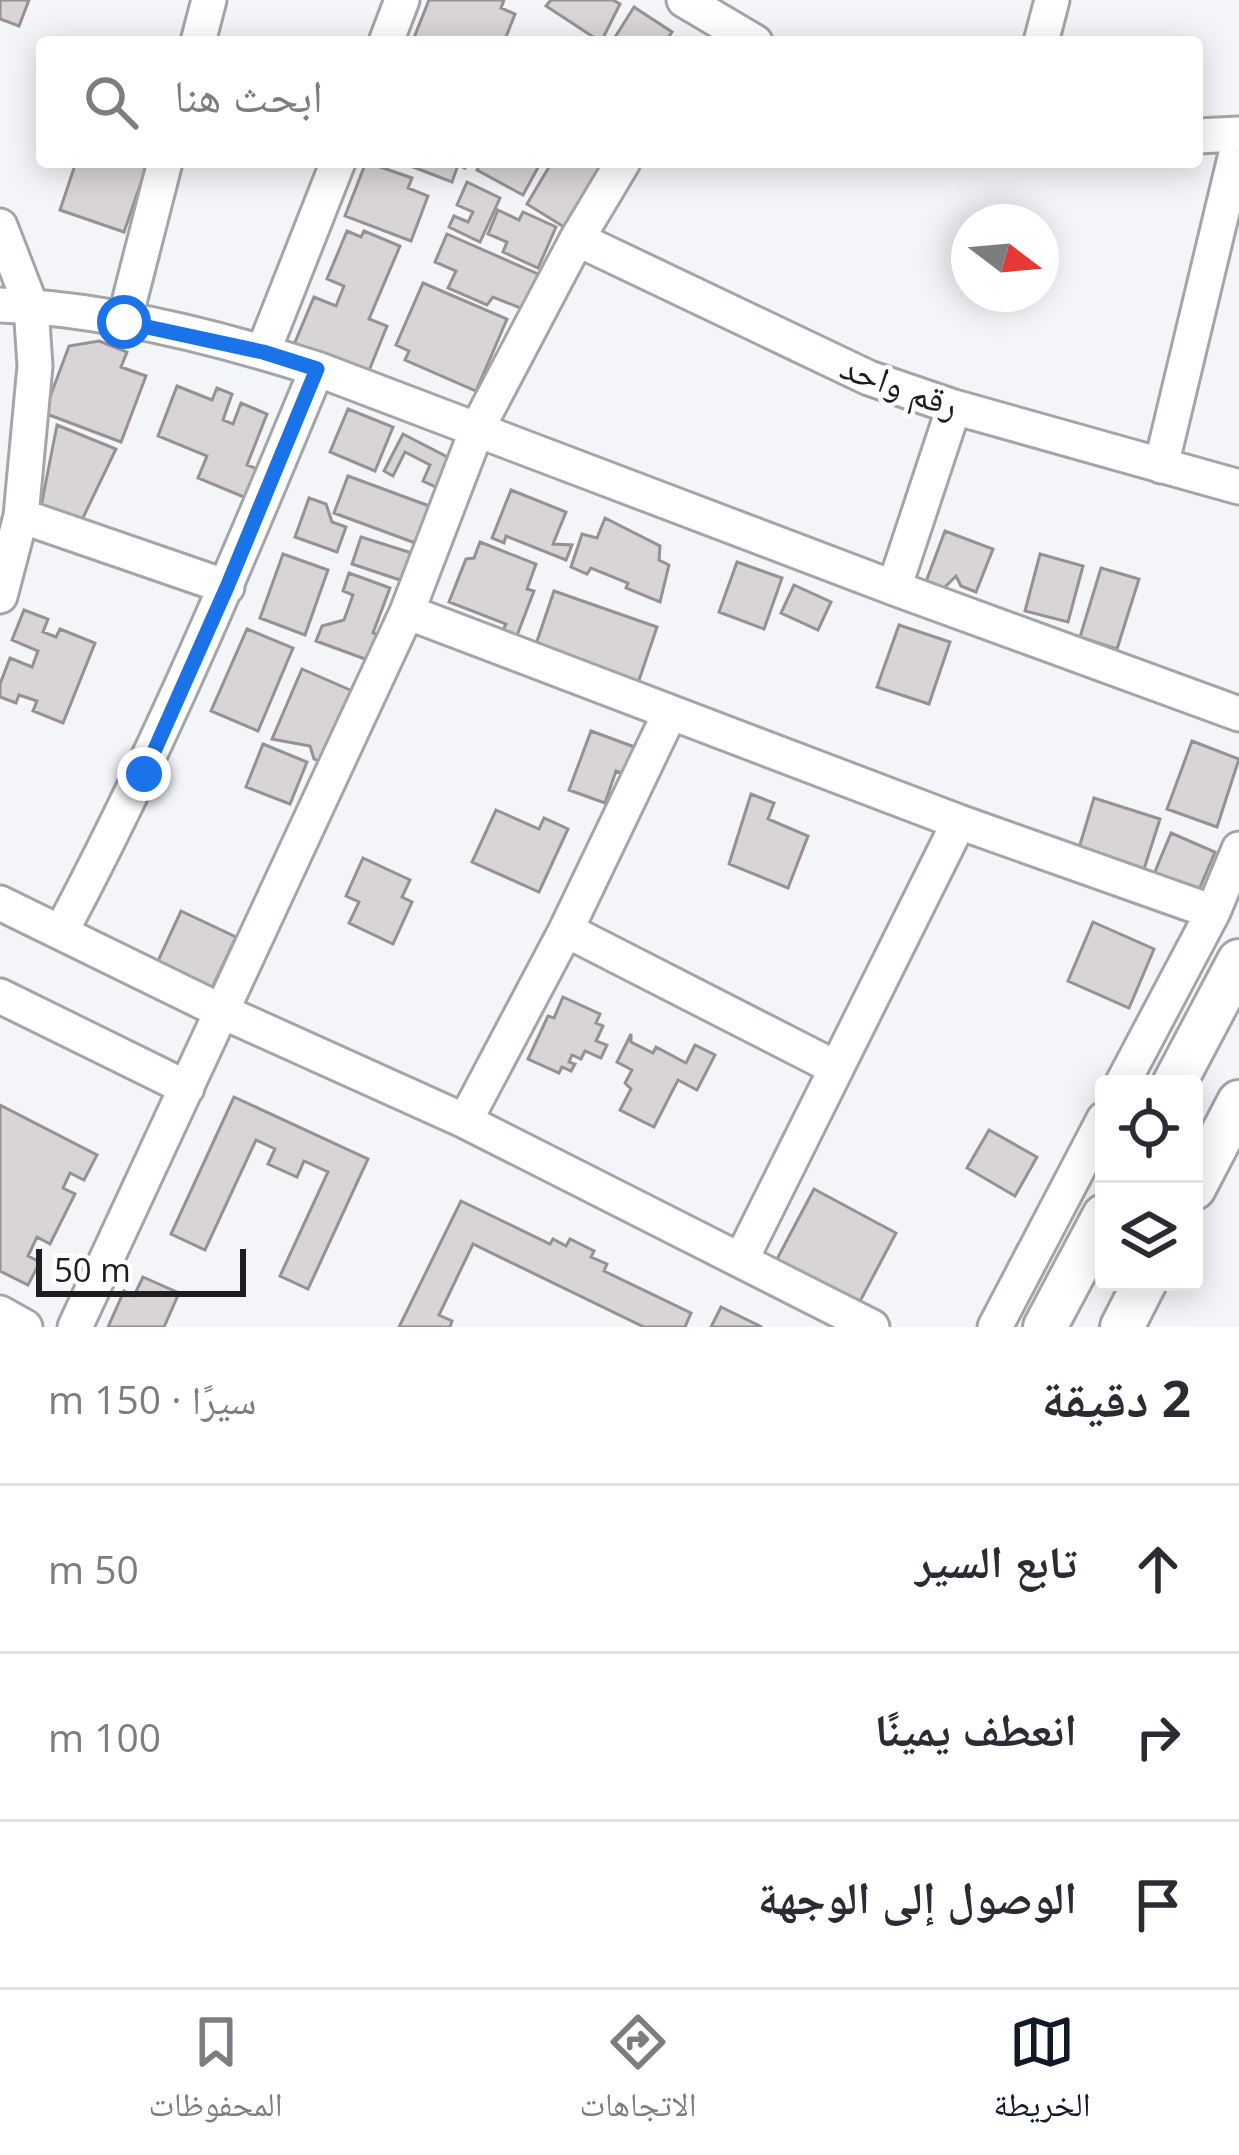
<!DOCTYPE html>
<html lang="ar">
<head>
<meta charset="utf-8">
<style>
	:root { --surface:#fff; --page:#f7f7f7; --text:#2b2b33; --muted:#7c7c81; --line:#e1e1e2; --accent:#111827 }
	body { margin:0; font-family:"Open Sans","Noto Naskh Arabic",sans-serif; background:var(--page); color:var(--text); direction:rtl }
	.controls { position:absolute; right:36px; bottom:36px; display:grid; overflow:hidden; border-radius:12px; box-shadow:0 6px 30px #0003 }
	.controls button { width:108px; height:108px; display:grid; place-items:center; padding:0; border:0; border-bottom:3px solid var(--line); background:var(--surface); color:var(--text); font:60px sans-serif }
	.compass { position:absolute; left:951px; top:204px; width:108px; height:108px; border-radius:50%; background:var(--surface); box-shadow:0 6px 30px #0003; rotate:106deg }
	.scale { position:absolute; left:36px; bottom:30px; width:210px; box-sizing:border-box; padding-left:12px; border:6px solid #1e1e20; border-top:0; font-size:33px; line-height:42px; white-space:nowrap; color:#1e1e20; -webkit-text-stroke:9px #fff; paint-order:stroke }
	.stop { position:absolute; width:36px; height:36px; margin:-27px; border:9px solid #1a73e8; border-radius:50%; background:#fff }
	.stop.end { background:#1a73e8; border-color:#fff; box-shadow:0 3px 12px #0008 }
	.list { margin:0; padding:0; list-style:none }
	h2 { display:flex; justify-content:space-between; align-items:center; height:156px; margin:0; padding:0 48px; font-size:51px }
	h2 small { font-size:39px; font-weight:400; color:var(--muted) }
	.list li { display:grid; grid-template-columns:78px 1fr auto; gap:36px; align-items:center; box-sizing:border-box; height:168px; padding:0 48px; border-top:3px solid var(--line) }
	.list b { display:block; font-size:45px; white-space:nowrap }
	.list em { font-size:39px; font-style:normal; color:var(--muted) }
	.icon { flex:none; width:66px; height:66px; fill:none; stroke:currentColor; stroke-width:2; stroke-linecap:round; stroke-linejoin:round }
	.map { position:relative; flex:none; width:1239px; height:1327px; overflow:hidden; direction:ltr }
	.search { position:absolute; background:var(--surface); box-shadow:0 6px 30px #0003; left:36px; right:36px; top:36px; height:132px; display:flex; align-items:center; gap:30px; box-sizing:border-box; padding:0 42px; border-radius:12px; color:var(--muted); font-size:45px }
	.sheet { height:660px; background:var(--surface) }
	nav { display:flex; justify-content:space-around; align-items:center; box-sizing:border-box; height:168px; border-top:3px solid var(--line); background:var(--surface); font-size:33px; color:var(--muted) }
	nav a { display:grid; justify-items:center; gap:6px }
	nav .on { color:var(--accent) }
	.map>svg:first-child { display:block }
	.building { fill:#d9d4d6; stroke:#969193; stroke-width:3 }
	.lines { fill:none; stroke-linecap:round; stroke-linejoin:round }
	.minor-casing { stroke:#a3a5a9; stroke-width:39 }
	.major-casing { stroke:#a3a5a9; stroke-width:48 }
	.minor { stroke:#fff; stroke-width:33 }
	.major { stroke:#fff; stroke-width:42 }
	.route { stroke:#1a73e8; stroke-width:15 }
	.labels { text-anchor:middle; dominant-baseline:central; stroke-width:9; stroke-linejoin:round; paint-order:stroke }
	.street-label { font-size:36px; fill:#1e1e20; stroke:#fff }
</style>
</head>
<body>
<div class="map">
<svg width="1239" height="1327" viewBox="0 0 1239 1327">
	<rect width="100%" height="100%" fill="#f3f5f9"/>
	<!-- building -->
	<path class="building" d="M0 0H29L19 26 0 19Z
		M429 0H504L501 8 515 14 504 42H419L413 40Z
		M551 0H613L620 4 601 42 546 6Z
		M634 7 672 32 665 42H612Z
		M76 162H148L124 232 60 210Z
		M366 162 412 178 408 188 428 196 411 241 345 216Z
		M400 162H468L465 168 458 165 452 182Z
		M482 162H541L523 195 477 170Z
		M552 162H603L564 227 527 204Z
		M467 182 500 198 480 242 449 227 454 216 468 222 473 212 457 205Z
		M498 210 519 220 523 212 556 227 538 268 503 252 507 242 488 234Z
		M347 231 361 237 364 231 400 246 369 319 387 326 366 378 293 347 314 297 336 306 344 286 327 279Z
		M447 234 538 274 523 309 493 297 487 305 448 288 456 271 435 262Z
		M423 283 507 319 476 391 405 360 409 351 396 345Z
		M99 341 127 352 121 367 146 376 121 442 44 413 69 346Z
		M177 386 212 400 217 388 232 394 223 420 233 424 241 403 267 414 247 465 262 471 251 500 198 478 207 456 158 436Z
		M348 409 393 427 375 471 330 452Z
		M57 425 116 449 79 526 40 512Z
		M403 434 455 461 440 489 423 481 430 465 405 452 393 476 384 471Z
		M348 476 432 507 418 544 334 513Z
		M511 490 566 512 553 544 572 545 566 560 506 536 504 543 492 538Z
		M309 498 326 504 332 522 346 527 337 552 295 537Z
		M605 518 660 546 659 560 669 565 660 602 626 588 628 583 591 568 587 574 571 567 582 534 597 538Z
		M945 531 993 549 976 592 961 586 956 576 939 593 924 587Z
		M361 537 415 554 406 582 352 564Z
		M480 542 536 564 527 589 534 591 516 638 502 632 506 624 449 602 466 559 474 558Z
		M283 554 328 570 305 635 260 618Z
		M1040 554 1083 566 1068 622 1025 611Z
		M737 562 782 578 764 629 719 612Z
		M1101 568 1139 579 1117 649 1080 637Z
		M349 573 390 588 373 633 385 638 376 663 316 641 322 626 344 620 353 595 343 591Z
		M794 585 831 602 818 630 781 613Z
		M554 591 657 627 636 689 533 653Z
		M24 610 48 619 43 632 56 637 60 629 95 643 63 723 33 711 37 701 19 695 16 703 0 697V684L10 658 32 667 38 651 12 640Z
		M899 625 950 642 929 704 877 687Z
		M247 629 293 648 258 731 211 711Z
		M302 669 357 693 326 764 314 759 310 746 272 739Z
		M591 731 640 749 630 776 616 771 605 803 569 790Z
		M1192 741 1239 759 1217 827 1167 809Z
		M263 744 307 762 290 804 246 787Z
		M751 794 774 803 768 819 808 836 788 888 729 864Z
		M1094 798 1160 819 1144 869 1079 848Z
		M496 810 539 829 544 818 568 829 539 892 472 862Z
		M1171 833 1215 852 1198 892 1149 886Z
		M363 858 410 880 402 897 412 902 393 944 349 923 359 902 346 896Z
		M181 911 236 937 212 988 157 963Z
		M1093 922 1154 949 1129 1008 1068 981Z
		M563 997 600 1014 596 1023 603 1026 596 1041 607 1045 601 1058 585 1051 581 1059 572 1055 569 1062 575 1064 571 1071 562 1067 559 1073 528 1059 548 1016 554 1018Z
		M631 1034V1042L653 1053 656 1047 686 1063 695 1045 715 1055 697 1090 678 1080 654 1127 620 1110 631 1089 625 1083 632 1070 617 1062Z
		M234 1097 368 1159 308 1289 280 1276 328 1172 304 1161 297 1177 268 1164 275 1149 256 1140 205 1250 171 1234Z
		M0 1105 97 1155 84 1180 70 1173 63 1188 75 1194 50 1244 37 1237 28 1256 40 1262 28 1285 0 1271Z
		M989 1130 1037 1157 1015 1196 967 1168Z
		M814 1189 896 1233 858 1305 776 1261Z
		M461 1201 550 1244 553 1239 566 1246 570 1239 594 1251 591 1257 607 1264 604 1271 691 1313 685 1327H644L473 1244 439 1315 452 1321 450 1327H399Z
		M143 1277 179 1293 164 1327H108L124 1291 134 1296Z
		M721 1307 762 1327H711Z"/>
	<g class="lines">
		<!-- minor casing -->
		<g class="minor-casing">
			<path id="minor" d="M684 0 755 42
				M198 42 209 0
				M386 42 402 0
				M1041 42 1052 0
				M1197 136 1239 134
				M0 226 31 306 35 366 21 516 0 596
				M577 239 869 378 954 407 1239 487
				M0 305C102 308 220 338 317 369L894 588 1239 714
				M124 322 165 162
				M263 352 338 162
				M1161 466 1239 141
				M21 516 227 587
				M894 588 954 407
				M407 612 959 822 1213 912
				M0 903 221 1011 465 1121 872 1327
				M62 930C159 748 238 560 317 369
				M566 930 836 1068
				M0 996 187 1088
				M1122 1084 1213 912 1239 849
				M465 1121 566 930 670 713
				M741 1260 959 822
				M0 1313 25 1327
				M75 1327 407 612 478 427 577 239 623 162
				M995 1327 1104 1119"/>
		</g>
		<!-- major casing -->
		<g class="major-casing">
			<path id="major" d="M1174 1084 1239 961
				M1194 1188 1239 1102
				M1045 1327 1104 1216
				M1122 1327 1145 1282"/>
		</g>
		<!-- minor -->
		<use href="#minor" class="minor"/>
		<!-- major -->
		<use href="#major" class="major"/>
	</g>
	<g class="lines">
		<!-- route -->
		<path class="route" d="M124 322 263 352 317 369 227 587 144 774"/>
	</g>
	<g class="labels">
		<!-- street labels -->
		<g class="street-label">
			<text transform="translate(900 385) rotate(20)">رقم واحد</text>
		</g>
	</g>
</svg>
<div class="controls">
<button><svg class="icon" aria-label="locate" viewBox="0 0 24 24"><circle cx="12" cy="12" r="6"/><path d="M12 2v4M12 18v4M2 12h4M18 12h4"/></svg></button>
<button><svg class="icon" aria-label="layers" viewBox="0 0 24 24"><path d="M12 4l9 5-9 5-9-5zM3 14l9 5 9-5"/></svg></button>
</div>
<svg class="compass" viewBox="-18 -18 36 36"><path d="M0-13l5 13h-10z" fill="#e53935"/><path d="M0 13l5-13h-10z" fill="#7c7c81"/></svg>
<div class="scale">50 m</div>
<div class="stop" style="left:124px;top:322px"></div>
<div class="stop end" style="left:144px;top:774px"></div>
<div class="search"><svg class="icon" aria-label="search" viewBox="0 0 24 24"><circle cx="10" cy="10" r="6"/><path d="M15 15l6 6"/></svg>ابحث هنا</div>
</div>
<section class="sheet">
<h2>2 دقيقة<small>سيرًا · 150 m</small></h2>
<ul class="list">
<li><svg class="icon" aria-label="ahead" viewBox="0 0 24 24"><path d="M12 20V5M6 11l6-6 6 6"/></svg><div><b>تابع السير</b></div><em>50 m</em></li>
<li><svg class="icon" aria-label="right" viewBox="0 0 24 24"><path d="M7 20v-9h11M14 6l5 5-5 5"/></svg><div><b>انعطف يمينًا</b></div><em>100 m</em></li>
<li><svg class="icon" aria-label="arrive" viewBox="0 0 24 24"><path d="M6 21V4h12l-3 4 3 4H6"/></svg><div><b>الوصول إلى الوجهة</b></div></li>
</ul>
</section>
<nav>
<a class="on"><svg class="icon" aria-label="map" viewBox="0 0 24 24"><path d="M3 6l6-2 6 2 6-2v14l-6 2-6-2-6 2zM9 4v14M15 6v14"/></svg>الخريطة</a>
<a><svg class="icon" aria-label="directions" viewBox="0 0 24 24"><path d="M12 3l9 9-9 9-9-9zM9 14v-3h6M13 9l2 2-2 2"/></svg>الاتجاهات</a>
<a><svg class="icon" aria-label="saved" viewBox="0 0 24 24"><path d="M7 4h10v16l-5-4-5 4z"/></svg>المحفوظات</a>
</nav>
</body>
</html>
